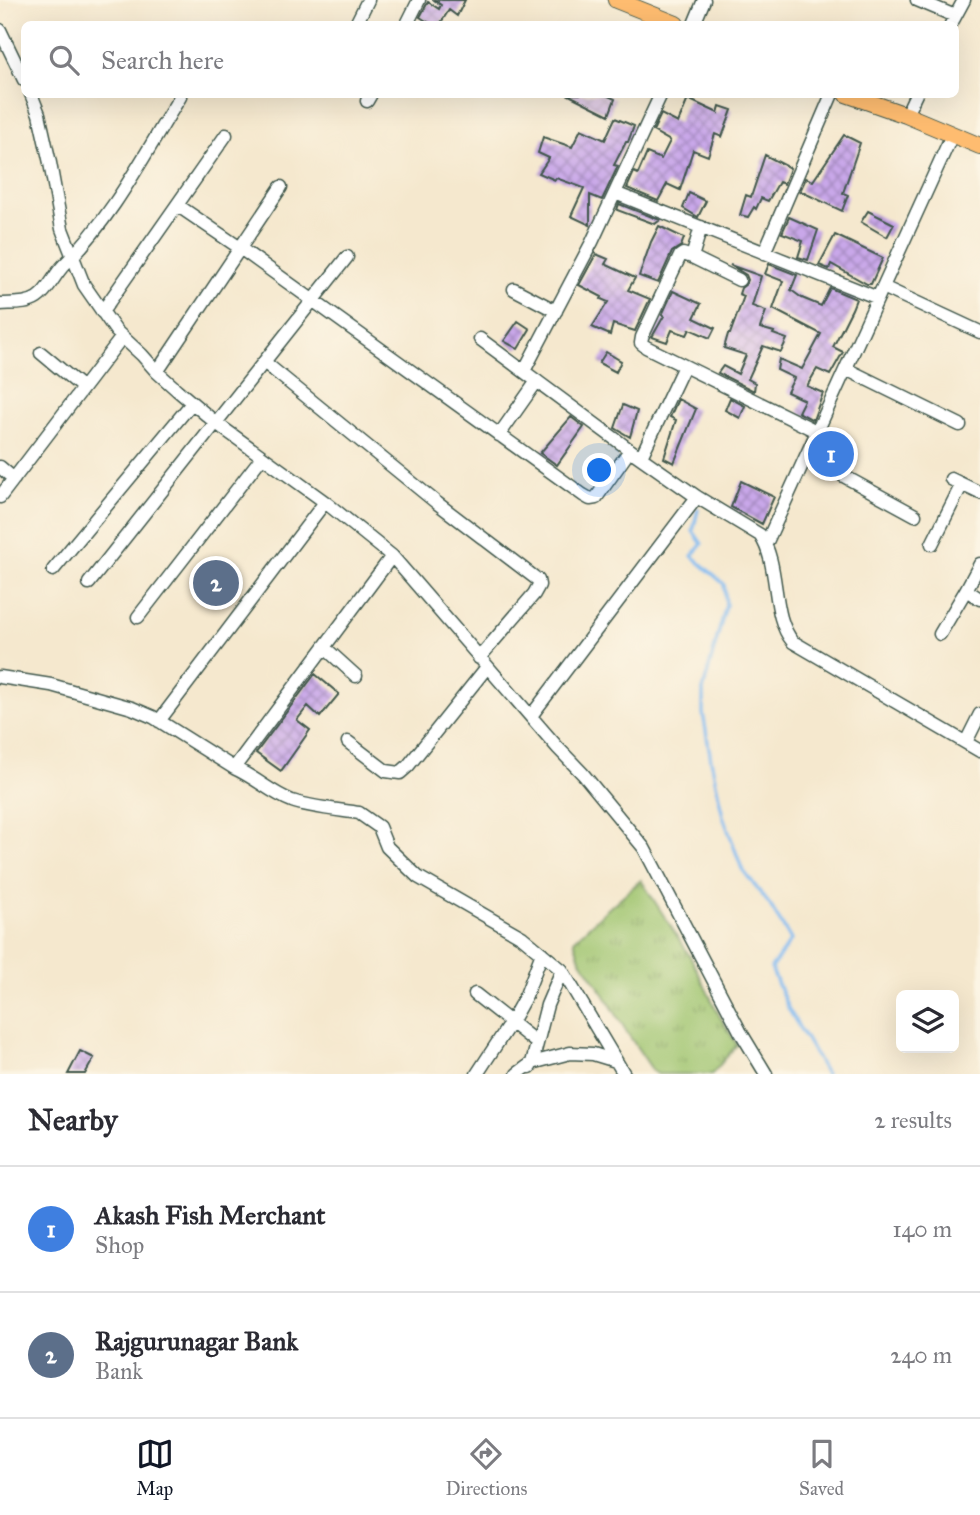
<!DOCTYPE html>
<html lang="en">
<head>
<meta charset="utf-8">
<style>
	:root { --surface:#fff; --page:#f7f7f7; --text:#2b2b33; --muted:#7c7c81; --line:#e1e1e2; --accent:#111827 }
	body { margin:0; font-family:"IM FELL Great Primer",serif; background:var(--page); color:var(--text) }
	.controls { position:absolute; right:21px; bottom:21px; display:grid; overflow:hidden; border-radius:10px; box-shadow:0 7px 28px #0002 }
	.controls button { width:63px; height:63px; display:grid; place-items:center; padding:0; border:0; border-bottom:2px solid var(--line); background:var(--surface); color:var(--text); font:35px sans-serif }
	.you { position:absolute; left:600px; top:471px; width:24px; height:24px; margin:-18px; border:5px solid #fff; border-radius:50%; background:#1a73e8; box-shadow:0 0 0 10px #1a73e833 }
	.badge { display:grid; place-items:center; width:46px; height:46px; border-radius:50%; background:var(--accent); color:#fff; font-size:23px; font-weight:700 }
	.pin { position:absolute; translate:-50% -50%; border:4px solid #fff; box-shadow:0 2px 7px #0006 }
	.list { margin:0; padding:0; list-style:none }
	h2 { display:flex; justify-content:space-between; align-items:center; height:91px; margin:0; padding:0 28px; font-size:30px }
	h2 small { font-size:23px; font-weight:400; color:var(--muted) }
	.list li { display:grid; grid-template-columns:46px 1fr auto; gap:21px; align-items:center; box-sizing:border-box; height:126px; padding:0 28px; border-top:2px solid var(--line) }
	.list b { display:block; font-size:26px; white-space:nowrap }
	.list p { margin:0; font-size:23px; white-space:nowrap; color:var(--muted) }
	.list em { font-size:23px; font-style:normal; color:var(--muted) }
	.icon { flex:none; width:38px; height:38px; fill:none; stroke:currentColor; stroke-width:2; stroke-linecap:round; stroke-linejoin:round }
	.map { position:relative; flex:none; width:980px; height:1074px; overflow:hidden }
	.search { position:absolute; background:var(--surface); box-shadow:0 7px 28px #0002; left:21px; right:21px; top:21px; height:77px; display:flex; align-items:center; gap:18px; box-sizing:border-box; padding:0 24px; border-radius:10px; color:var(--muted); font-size:26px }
	.sheet { height:343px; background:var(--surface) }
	nav { display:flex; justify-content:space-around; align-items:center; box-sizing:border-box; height:98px; border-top:2px solid var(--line); background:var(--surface); font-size:19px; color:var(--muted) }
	nav a { display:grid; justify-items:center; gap:4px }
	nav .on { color:var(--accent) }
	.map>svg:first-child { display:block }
	.grass { fill:url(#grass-tufts); stroke:#5f8051; stroke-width:2 }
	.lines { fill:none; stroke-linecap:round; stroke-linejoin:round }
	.stream { stroke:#80baf1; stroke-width:3.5 }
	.building { fill:url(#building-cross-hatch) }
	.minor-casing { stroke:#3f574b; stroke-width:15 }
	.major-casing { stroke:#3f574b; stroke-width:18 }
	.minor { stroke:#fff; stroke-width:12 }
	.major { stroke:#febc70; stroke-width:16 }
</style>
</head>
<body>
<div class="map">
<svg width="980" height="1074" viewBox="0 0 980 1074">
	<defs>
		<pattern id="grass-tufts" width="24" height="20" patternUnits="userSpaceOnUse" patternTransform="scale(1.75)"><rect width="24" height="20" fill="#9fc46e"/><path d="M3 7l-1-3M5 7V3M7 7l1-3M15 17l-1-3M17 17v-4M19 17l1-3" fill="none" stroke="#81a05b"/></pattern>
		<pattern id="building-cross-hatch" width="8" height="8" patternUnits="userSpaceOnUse" patternTransform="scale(1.75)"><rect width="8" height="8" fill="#c9a7e9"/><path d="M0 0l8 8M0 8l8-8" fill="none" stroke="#a389be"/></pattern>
	</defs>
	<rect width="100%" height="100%" fill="#fcf5e5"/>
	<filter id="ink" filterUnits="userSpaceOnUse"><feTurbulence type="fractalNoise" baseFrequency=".0143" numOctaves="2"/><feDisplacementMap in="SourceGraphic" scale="14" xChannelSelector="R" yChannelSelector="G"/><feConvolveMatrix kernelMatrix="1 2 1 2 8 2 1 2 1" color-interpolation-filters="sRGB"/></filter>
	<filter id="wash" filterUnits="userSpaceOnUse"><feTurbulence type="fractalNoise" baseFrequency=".00686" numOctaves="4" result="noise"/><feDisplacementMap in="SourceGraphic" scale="28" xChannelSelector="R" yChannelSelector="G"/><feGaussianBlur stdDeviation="1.57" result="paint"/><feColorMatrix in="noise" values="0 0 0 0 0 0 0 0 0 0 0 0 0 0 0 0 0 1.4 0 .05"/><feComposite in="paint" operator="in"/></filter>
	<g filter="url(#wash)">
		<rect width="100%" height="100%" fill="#f5e8ce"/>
		<!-- grass -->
		<path class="grass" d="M641 880 691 958 719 1015 737 1045 712 1074H658L653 1071 628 1034 604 994 580 959 574 940 602 914Z"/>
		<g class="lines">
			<!-- stream -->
			<path class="stream" d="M698 509 693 531 702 544 692 556 724 584 726 605 703 690V713L711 760 723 816 742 869 770 905 791 940 771 968 788 1008 826 1074"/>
		</g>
		<g id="blocks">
			<!-- building -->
			<path class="building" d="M434 0H465L457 16 449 10 440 24H431L420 17 428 2 439 9 441 5Z
				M567 94H604L615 99 609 115Z
				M688 99 718 113 720 106 732 110 722 137 715 134 708 156 693 150 680 190 667 184 658 201 627 188 634 172 638 174 647 153 661 159 670 141 653 131 661 114 678 123Z
				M615 118 634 126 628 142H626L614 165 618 166 602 200 590 195V225L571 216 584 188 556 178 555 180 539 173 549 158 538 153 543 137 572 147 581 129 605 140Z
				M844 135 860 143 843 193 848 195 842 211 800 191 806 178 813 181Z
				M765 155 790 168 789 171 784 184 779 182 768 201 761 198 756 209 754 207 748 217 740 215 746 195 751 197Z
				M689 193 706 201 698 217 683 208Z
				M619 204 660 220 655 224 617 210Z
				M868 211 894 224 887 237 861 222Z
				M789 217 818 230 808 260 798 257 803 241 782 233Z
				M659 226 684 238 681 246 672 252 658 283 639 276 651 242Z
				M835 235 883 258 871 284H867L831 264 829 269 819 265Z
				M596 254 608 259 605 264 635 278 628 290 650 299 635 331 613 324 610 335 592 327 608 302 601 299 602 297 579 285Z
				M769 264 797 275 791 290 802 298 821 306 830 288 856 299 852 309 833 347 843 352 830 375 817 369 807 386 823 393 813 420 798 412 804 400 787 392 794 378 777 370 779 359 802 369 821 334 773 309 783 281 765 274Z
				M730 265 761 276 752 306 766 311 760 328 774 332 773 334 787 339 781 352 763 346 748 379 755 383 754 391 718 373 723 366 738 374 746 355 724 348 728 334H730L744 296 739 294 741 288 746 284 748 280 746 275Z
				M673 291 701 304 694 318 715 328 710 338 690 329 687 335 672 330 667 342 652 337 664 316 662 315Z
				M518 321 530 329 518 349 504 341Z
				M606 352 621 361 616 372 599 363Z
				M730 398 745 406 740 418 725 410Z
				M678 399 696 409 674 463 664 458 676 420 670 417Z
				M623 405 637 411 630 437 615 428Z
				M571 417 584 427 557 465 540 453Z
				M741 481 774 497 762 524 731 507Z
				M315 674 339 694 320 717 308 706 297 720 310 730 281 771 256 753Z
				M80 1051 94 1058 85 1074H68Z"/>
		</g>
	</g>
	<g filter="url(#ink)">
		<use href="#blocks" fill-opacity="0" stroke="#3f574b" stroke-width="2"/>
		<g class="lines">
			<!-- minor casing -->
			<g class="minor-casing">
				<path id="minor" d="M917 0 955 16
					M356 24 368 0
					M407 24 419 0
					M694 24 704 0
					M951 24 964 0
					M0 30 24 80
					M31 94 39 114 50 163 62 229 84 285 116 331 142 355 157 372 177 390 216 423 325 502 392 556 558 748 583 774 644 848 740 1031 766 1074
					M367 101 371 94
					M906 115 916 94
					M615 193 878 298
					M177 205 240 248 583 495 590 499 596 498 630 450 697 497 760 535C781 566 770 615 793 642L980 751
					M701 227 692 257 683 254 680 256 642 337 641 343 646 347 818 432
					M764 253 832 94
					M692 257 739 280
					M883 287 980 332
					M514 289 556 311
					M0 304C13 303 26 305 37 298 49 290 54 275 64 265 113 217 144 155 180 97
					M102 312 226 135
					M480 339 630 450
					M41 353 83 388
					M264 362 437 503 538 580 539 585 534 594 479 658
					M846 369 960 425
					M524 371 592 242 661 94
					M157 372 281 187
					M499 435 537 381
					M807 456 915 515
					M641 457 684 366
					M0 467 14 479
					M951 479 980 493
					M0 497 122 337
					M766 544 952 135
					M932 544 962 484
					M980 564 966 590 980 599
					M53 570 192 403
					M89 583 347 257
					M138 617 262 457
					M940 634 966 590
					M324 647 356 676
					M0 677 51 685 132 708 153 717 234 768C255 777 271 793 292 801 309 807 340 810 359 813L379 827 387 847 418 877 522 937 562 970 624 1074
					M531 716 697 497
					M159 721 325 502
					M348 742 386 771 400 773 408 766 487 667
					M966 742 980 714
					M234 768 392 556
					M475 994 537 1043
					M530 1067 532 1063 570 1053 593 1054 616 1061
					M477 1074 511 1022 526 995 542 953
					M517 1074 532 1063 547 1005 562 970"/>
			</g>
			<!-- major casing -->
			<g class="major-casing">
				<path id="major" d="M616 0 676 24
					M846 94 906 115 980 146"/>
			</g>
			<!-- minor -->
			<use href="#minor" class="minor"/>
			<!-- major -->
			<use href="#major" class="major"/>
		</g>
	</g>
</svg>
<div class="controls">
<button><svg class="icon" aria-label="layers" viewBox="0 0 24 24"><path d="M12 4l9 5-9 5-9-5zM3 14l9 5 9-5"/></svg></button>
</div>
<div class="you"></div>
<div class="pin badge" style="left:831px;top:454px;background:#3f7fe0">1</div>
<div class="pin badge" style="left:216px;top:583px;background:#5c6f8a">2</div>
<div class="search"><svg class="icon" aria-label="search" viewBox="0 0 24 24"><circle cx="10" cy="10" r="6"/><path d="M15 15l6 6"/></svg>Search here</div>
</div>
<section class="sheet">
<h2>Nearby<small>2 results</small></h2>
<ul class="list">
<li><span class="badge" style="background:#3f7fe0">1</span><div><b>Akash Fish Merchant</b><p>Shop</p></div><em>140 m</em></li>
<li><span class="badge" style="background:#5c6f8a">2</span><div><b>Rajgurunagar Bank</b><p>Bank</p></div><em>240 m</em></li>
</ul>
</section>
<nav>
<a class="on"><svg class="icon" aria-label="map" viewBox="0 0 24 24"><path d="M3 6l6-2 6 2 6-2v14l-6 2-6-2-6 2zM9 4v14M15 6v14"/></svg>Map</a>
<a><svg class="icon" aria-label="directions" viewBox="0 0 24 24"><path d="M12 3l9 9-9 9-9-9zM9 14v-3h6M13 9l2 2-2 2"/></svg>Directions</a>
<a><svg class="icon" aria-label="saved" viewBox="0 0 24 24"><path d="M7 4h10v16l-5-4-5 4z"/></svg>Saved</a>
</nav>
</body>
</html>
